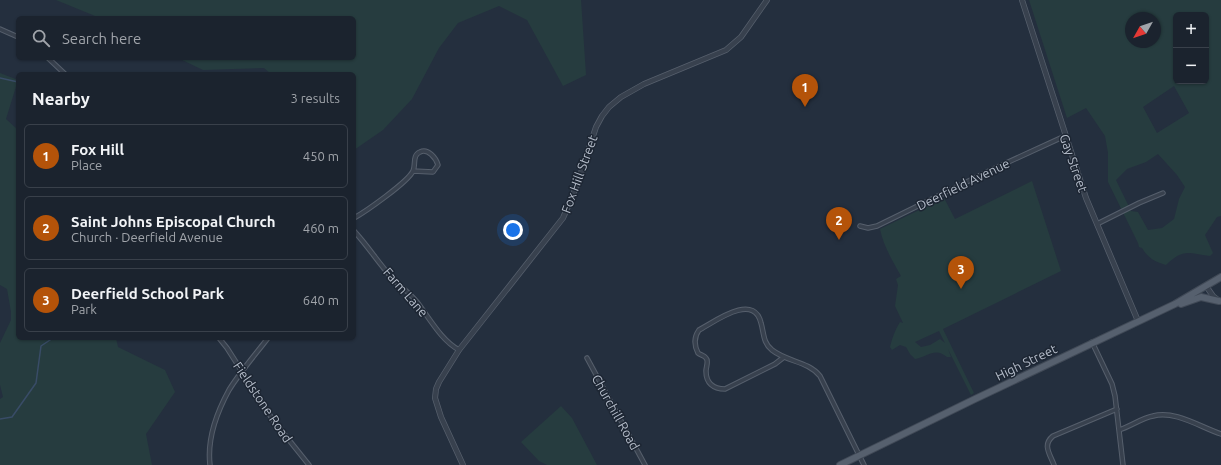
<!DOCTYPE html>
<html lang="en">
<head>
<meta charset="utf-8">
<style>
	:root { --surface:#1b232e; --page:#282f3a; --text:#f1f3f6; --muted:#a0a4aa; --line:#39404a; --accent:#b45309 }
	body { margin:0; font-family:Ubuntu,sans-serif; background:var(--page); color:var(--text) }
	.controls { position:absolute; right:12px; top:12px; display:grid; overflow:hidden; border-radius:6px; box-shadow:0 1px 3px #0004 }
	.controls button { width:36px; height:36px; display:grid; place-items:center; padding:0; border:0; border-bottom:1px solid var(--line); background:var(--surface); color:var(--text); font:20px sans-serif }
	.compass { position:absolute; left:1125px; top:12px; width:36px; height:36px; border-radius:50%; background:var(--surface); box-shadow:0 1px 3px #0004; rotate:230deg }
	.you { position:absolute; left:513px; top:230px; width:14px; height:14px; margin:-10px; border:3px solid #fff; border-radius:50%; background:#1a73e8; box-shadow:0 0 0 6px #1a73e833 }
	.badge { display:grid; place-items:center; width:26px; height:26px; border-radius:50%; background:var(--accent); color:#fff; font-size:13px; font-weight:700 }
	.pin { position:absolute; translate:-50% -33px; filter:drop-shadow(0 1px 2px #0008) }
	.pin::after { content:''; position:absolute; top:21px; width:14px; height:12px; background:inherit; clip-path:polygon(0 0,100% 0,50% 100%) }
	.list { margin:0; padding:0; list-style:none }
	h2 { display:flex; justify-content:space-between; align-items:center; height:52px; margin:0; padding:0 16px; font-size:17px }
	h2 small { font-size:13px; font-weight:400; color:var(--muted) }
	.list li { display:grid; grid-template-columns:26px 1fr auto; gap:12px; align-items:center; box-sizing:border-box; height:64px; margin:0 8px 8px; padding:0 8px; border:1px solid var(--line); border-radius:6px }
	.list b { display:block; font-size:15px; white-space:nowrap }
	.list p { margin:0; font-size:13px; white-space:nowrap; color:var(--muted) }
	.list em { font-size:13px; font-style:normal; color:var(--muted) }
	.icon { flex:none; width:22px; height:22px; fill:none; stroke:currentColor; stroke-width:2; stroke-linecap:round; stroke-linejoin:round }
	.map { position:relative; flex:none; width:1221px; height:465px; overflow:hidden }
	.search { position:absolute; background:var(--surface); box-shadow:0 1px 3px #0004; left:16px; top:16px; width:340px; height:44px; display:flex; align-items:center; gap:10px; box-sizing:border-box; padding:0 14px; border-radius:6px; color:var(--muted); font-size:15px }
	.panel { position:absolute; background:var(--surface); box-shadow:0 1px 3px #0004; left:16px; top:72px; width:340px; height:268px; border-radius:6px }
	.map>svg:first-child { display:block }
	.green { fill:#263c3f; fill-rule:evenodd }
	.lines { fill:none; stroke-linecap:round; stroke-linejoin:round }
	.stream { stroke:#394c67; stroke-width:1.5 }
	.minor-casing { stroke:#565f6c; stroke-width:5.5 }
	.tertiary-casing { stroke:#565f6c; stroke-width:6 }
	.primary-casing { stroke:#414a57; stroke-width:8 }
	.minor { stroke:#38414e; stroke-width:3.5 }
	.tertiary { stroke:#38414e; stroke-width:4.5 }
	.primary { stroke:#56606e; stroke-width:6 }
	.labels { text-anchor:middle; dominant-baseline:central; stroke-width:3; stroke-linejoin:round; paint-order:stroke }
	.street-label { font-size:13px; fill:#b4bcc9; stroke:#1d2633 }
</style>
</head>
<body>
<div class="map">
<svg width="1221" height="465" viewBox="0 0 1221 465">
	<rect width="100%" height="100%" fill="#242f3e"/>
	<!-- green -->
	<path class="green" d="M56 0H581L586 75 563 86 527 20 499 6 458 23 439 48 412 99 383 130 354 150V74H271L264 68 203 70 178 58H354V18H100Z
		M1029 0H1221V216L1217 217 1205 235 1213 253 1210 256C1187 253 1184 248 1166 265 1155 262 1148 258 1142 248L1139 247 1138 243 1108 182V153L1105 136 1086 108 1067 118ZM1176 15H1206V81H1176ZM1131 18H1155V42H1131ZM1174 86 1189 113 1157 133 1143 107ZM1158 154 1177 175 1185 187 1179 199 1174 219 1162 228 1148 230 1138 212 1131 211 1116 180 1127 169 1146 162Z
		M0 73 18 80 6 119 18 130V338H116L118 347 165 370 175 392 146 434 152 465H0V399L3 397 0 385V343L11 320V312L7 289 0 285Z
		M1032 181 1061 271 943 329 974 393 971 395 948 349 951 357H947C935 347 929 356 915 359L910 354 906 347 900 345 892 350 890 347C892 338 895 330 900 322L903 323 895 306 898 285 896 279 901 276C893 262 883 245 880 229L944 198 955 219ZM939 331 945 343 940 339 930 345 921 347 915 342Z
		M561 406 572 418 597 465H547L539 461 521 442Z"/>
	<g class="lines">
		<!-- stream -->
		<path class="stream" d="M0 78 18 82
			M0 419 12 417 36 383 41 346 53 338"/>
		<!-- minor casing -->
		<g class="minor-casing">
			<path id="minor" d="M0 29 18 37
				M48 58 65 74
				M354 218C365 212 408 182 413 171 416 165 412 155 420 152 428 148 436 158 438 165L433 172 413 171
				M1097 224 1139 203 1163 193
				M860 226 868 228 877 226 991 170 1065 136
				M354 231C368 246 379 264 393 279 401 287 410 293 417 302 430 319 441 340 459 350
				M219 338 227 348 273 420 309 465
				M1092 342 1112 384 1115 396 1123 465
				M784 357 775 364 725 389C713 389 706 383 706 371 706 367 709 361 706 358 704 355 700 355 698 353 694 345 694 337 699 330 714 322 754 292 761 323 764 333 763 343 772 350 787 362 808 361 820 376L864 465
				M587 358 645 465
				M1119 430C1131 426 1142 418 1153 416 1175 410 1200 427 1221 434
				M210 465C207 440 217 412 229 390 240 372 255 355 268 338
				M1054 465C1050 454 1042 445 1053 436L1117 409"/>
		</g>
		<!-- tertiary casing -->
		<g class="tertiary-casing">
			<path id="tertiary" d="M1022 0 1086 198 1138 321
				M1206 286 1213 296 1218 300
				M463 465 441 417 435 398 436 389 439 382 459 350 563 218 577 185 596 127 602 116 609 107 621 97 644 84 726 50 741 37 767 0"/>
		</g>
		<!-- primary casing -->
		<g class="primary-casing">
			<path id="primary" d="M1181 304 1201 297 1219 301
				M840 465 975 399 1175 304 1221 277"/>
		</g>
		<!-- minor -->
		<use href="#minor" class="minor"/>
		<!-- tertiary -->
		<use href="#tertiary" class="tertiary"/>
		<!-- primary -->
		<use href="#primary" class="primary"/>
	</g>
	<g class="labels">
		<!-- street labels -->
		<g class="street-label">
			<text transform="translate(1074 163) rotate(71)">Gay Street</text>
			<text transform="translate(579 174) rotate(-70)">Fox Hill Street</text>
			<text transform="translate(963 184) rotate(-26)">Deerfield Avenue</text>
			<text transform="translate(406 292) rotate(49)">Farm Lane</text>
			<text transform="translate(1026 362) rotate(-26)">High Street</text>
			<text transform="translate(263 402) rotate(56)">Fieldstone Road</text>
			<text transform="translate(616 412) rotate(61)">Churchill Road</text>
		</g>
	</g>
</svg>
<div class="controls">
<button>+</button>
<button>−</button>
</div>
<svg class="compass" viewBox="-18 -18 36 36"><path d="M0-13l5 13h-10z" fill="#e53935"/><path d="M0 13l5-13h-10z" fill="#a0a4aa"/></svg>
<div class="you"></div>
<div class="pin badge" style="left:805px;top:107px">1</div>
<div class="pin badge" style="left:839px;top:240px">2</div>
<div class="pin badge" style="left:961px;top:289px">3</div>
<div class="search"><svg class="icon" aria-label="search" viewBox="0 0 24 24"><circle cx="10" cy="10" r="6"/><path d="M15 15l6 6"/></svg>Search here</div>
<section class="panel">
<h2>Nearby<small>3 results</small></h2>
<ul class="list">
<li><span class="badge">1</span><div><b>Fox Hill</b><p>Place</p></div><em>450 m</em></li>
<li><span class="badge">2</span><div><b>Saint Johns Episcopal Church</b><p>Church · Deerfield Avenue</p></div><em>460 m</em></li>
<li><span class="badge">3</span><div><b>Deerfield School Park</b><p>Park</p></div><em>640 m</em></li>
</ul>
</section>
</div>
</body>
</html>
